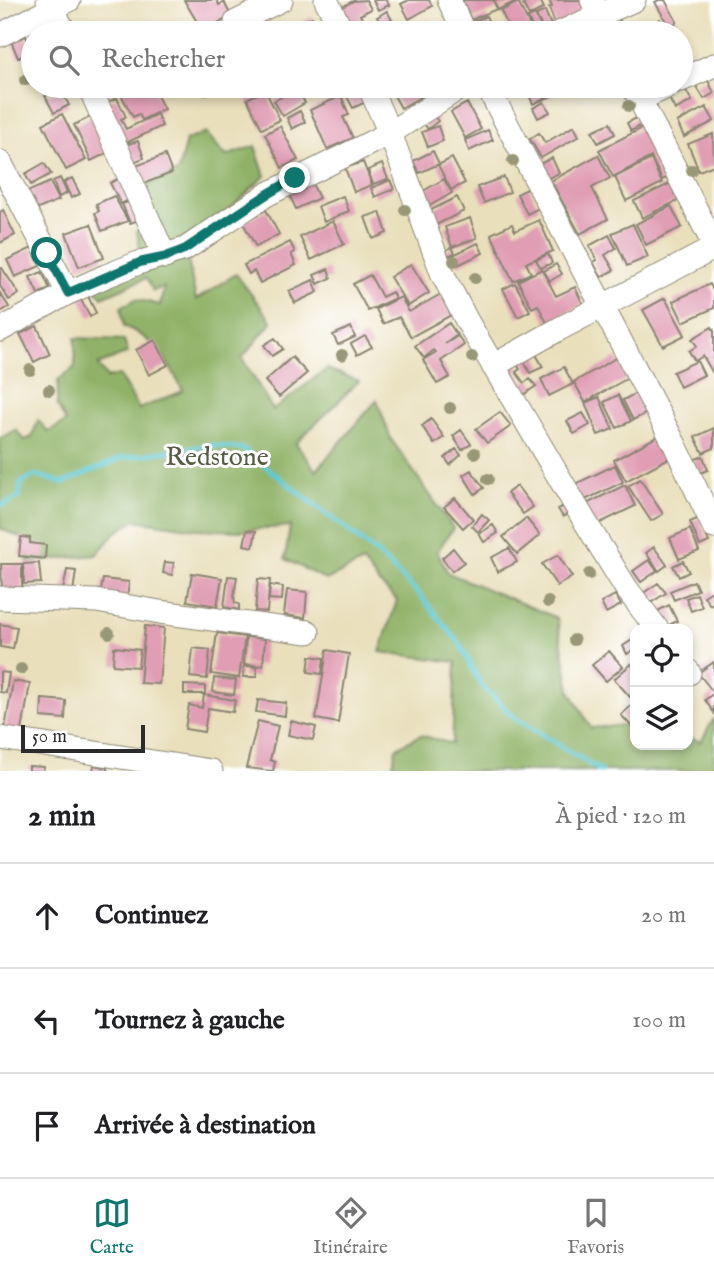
<!DOCTYPE html>
<html lang="fr">
<head>
<meta charset="utf-8">
<style>
	:root { --surface:#fff; --page:#f2f2f2; --text:#202124; --muted:#757577; --line:#e0e0e0; --accent:#0f766e }
	body { margin:0; font-family:"IM FELL English",serif; background:var(--page); color:var(--text) }
	.controls { position:absolute; right:21px; bottom:21px; display:grid; overflow:hidden; border-radius:14px; box-shadow:0 4px 10px #0003 }
	.controls button { width:63px; height:63px; display:grid; place-items:center; padding:0; border:0; border-bottom:2px solid var(--line); background:var(--surface); color:var(--text); font:35px sans-serif }
	.scale { position:absolute; left:21px; bottom:18px; width:124px; box-sizing:border-box; padding-left:7px; border:4px solid #2b2b2b; border-top:0; font-size:19px; line-height:24px; white-space:nowrap; color:#2b2b2b; -webkit-text-stroke:5px #fff; paint-order:stroke }
	.stop { position:absolute; width:21px; height:21px; margin:-16px; border:5px solid #0f766e; border-radius:50%; background:#fff }
	.stop.end { background:#0f766e; border-color:#fff; box-shadow:0 2px 7px #0008 }
	.list { margin:0; padding:0; list-style:none }
	h2 { display:flex; justify-content:space-between; align-items:center; height:91px; margin:0; padding:0 28px; font-size:30px }
	h2 small { font-size:23px; font-weight:400; color:var(--muted) }
	.list li { display:grid; grid-template-columns:46px 1fr auto; gap:21px; align-items:center; box-sizing:border-box; height:105px; padding:0 28px; border-top:2px solid var(--line) }
	.list b { display:block; font-size:26px; white-space:nowrap }
	.list em { font-size:23px; font-style:normal; color:var(--muted) }
	.icon { flex:none; width:38px; height:38px; fill:none; stroke:currentColor; stroke-width:2; stroke-linecap:round; stroke-linejoin:round }
	.map { position:relative; flex:none; width:714px; height:771px; overflow:hidden }
	.search { position:absolute; background:var(--surface); box-shadow:0 4px 10px #0003; left:21px; right:21px; top:21px; height:77px; display:flex; align-items:center; gap:18px; box-sizing:border-box; padding:0 24px; border-radius:38px; color:var(--muted); font-size:26px }
	.sheet { height:406px; background:var(--surface) }
	nav { display:flex; justify-content:space-around; align-items:center; box-sizing:border-box; height:98px; border-top:2px solid var(--line); background:var(--surface); font-size:19px; color:var(--muted) }
	nav a { display:grid; justify-items:center; gap:4px }
	nav .on { color:var(--accent) }
	.map>svg:first-child { display:block }
	.forest { fill:#90b267; stroke:#5e6e49; stroke-width:2 }
	.lines { fill:none; stroke-linecap:round; stroke-linejoin:round }
	.stream { stroke:#5bc8d0; stroke-width:5 }
	.building { fill:#e09db4 }
	.minor-casing { stroke:#8a8573; stroke-width:25 }
	.minor { stroke:#fff; stroke-width:23 }
	.tree { fill:#989878 }
	.route { stroke:#0f766e; stroke-width:9 }
	.labels { text-anchor:middle; dominant-baseline:central; stroke-width:6; stroke-linejoin:round; paint-order:stroke }
	.park-label { font-size:26px; fill:#555d42; stroke:#fff }
</style>
</head>
<body>
<div class="map">
<svg width="714" height="771" viewBox="0 0 714 771">
	<rect width="100%" height="100%" fill="#fff"/>
	<filter id="ink" filterUnits="userSpaceOnUse"><feTurbulence type="fractalNoise" baseFrequency=".0143" numOctaves="2"/><feDisplacementMap in="SourceGraphic" scale="14" xChannelSelector="R" yChannelSelector="G"/><feConvolveMatrix kernelMatrix="1 2 1 2 8 2 1 2 1" color-interpolation-filters="sRGB"/></filter>
	<filter id="wash" filterUnits="userSpaceOnUse"><feTurbulence type="fractalNoise" baseFrequency=".00686" numOctaves="4" result="noise"/><feDisplacementMap in="SourceGraphic" scale="28" xChannelSelector="R" yChannelSelector="G"/><feGaussianBlur stdDeviation="1.57" result="paint"/><feColorMatrix in="noise" values="0 0 0 0 0 0 0 0 0 0 0 0 0 0 0 0 0 1.4 0 .05"/><feComposite in="paint" operator="in"/></filter>
	<g filter="url(#wash)">
		<rect width="100%" height="100%" fill="#e9dfbb"/>
		<!-- forest -->
		<path class="forest" d="M206 133 226 156 255 146 265 176 186 250 196 300 236 274 272 322 242 358 273 410 327 369 359 381 296 443 316 471 377 400 391 439 453 528 437 552 448 573 557 618 570 691 591 728 635 724V745H688V737L701 742 714 718V771H392L396 748 421 735 452 744 456 662 380 652 397 600 379 583 363 562 326 580 285 559 290 526 239 531 196 529 136 520 115 533 96 555 28 562 26 540 0 528V438L16 430 25 440 32 437 38 420 48 432 66 422 57 405 58 380 75 367V338L124 340 128 353 98 365 107 378 119 375 139 409 183 391C167 360 158 341 124 326L121 307 136 299 160 305 164 287 153 291 146 278 102 297 92 285 142 264 137 231 149 225 140 188 178 172 186 140Z"/>
		<g class="lines">
			<!-- stream -->
			<path class="stream" d="M0 506 19 497 21 483 35 475 63 483 122 458 209 445 243 449 378 554 419 594 460 644 481 685 515 718 601 771"/>
		</g>
		<g id="blocks">
			<!-- building -->
			<path class="building" d="M184 0H217L219 5 224 2 231 16 203 32Z
				M366 0 371 9 360 15 363 20 343 31 333 12 353 1Z
				M373 0H386L389 5 378 10Z
				M409 0H429L432 6 409 19 401 4Z
				M462 0H493L497 9 471 20Z
				M494 0H519L498 10Z
				M530 0H540L544 8 529 16 523 4Z
				M549 0H583L588 12 556 26 549 8 552 7Z
				M659 0H665L677 22 669 27 655 2Z
				M518 2 532 30 525 33H506L503 28 508 26 501 11Z
				M387 11 399 32 398 33H386L377 17Z
				M545 11 552 27 544 31 536 15Z
				M617 13 624 32 622 33H615L609 16Z
				M261 14 270 33H250L245 22Z
				M535 15 544 33H535L528 18Z
				M486 16 494 33H473L468 24Z
				M312 17 320 33H278Z
				M660 19 668 33H635Z
				M427 22 434 33H413L412 31Z
				M15 34 18 39 26 36 32 52 18 58 9 36Z
				M707 78 714 93 704 99 695 84Z
				M134 86H152L164 109 142 120 139 114 133 117 120 93Z
				M201 86H221L222 88 204 95Z
				M359 86 368 101 353 108 345 93Z
				M403 86H418L424 95 401 108 392 92Z
				M525 86H546L547 88 559 86 561 92 533 104Z
				M584 86H600L587 92Z
				M297 88 305 103 283 116 274 101Z
				M60 89 69 105 54 113 45 96Z
				M685 89 692 101 675 110 669 98Z
				M265 90 280 120 262 129 247 99Z
				M341 96 349 115 343 117 353 138 327 149 310 110Z
				M117 98 126 117 121 119 126 129 157 114 162 126 124 144 105 103Z
				M544 102 550 112 538 118 533 108Z
				M467 103 481 129 465 138 451 112Z
				M706 107 714 121 684 137 677 122Z
				M300 111 305 122 292 129 287 118Z
				M431 112 438 121 428 129 421 120Z
				M62 114 86 160 66 170 43 124Z
				M92 116 109 152 91 161 74 125Z
				M640 116 644 124 631 131 627 123Z
				M610 123 615 134 598 143 592 131Z
				M280 126 298 160 282 168 265 134Z
				M438 126 443 141 428 147 422 132Z
				M574 126 579 136 541 158 530 139 539 133 545 143Z
				M644 127 672 176 662 180 651 157 613 177 599 150Z
				M488 130 493 140 469 151 465 140Z
				M713 134 714 165 699 171 688 144Z
				M138 141 144 158 128 164 122 146Z
				M433 151 439 164 419 173 413 161Z
				M165 155 172 173 140 185 133 167Z
				M598 155 610 178 592 188 608 219 580 234 551 181Z
				M452 158 465 183 451 190 438 165Z
				M552 158 559 173 545 180 537 165Z
				M651 159 662 183 626 201 615 177Z
				M363 162 372 185 354 192 345 168Z
				M44 163 51 174 31 185 25 174Z
				M382 164 388 179 373 184 368 170Z
				M123 176 135 197 121 204 110 183Z
				M504 177 510 192 484 203 477 187Z
				M60 178 67 193 59 197 53 181Z
				M72 178 80 194 71 198 64 182Z
				M310 179 319 198 296 209 287 190Z
				M444 179 452 193 426 208 418 194Z
				M390 180 394 189 375 197 371 188Z
				M50 182 59 200 36 210 27 192Z
				M671 183 679 200 642 218 634 201Z
				M529 188 539 208 527 214 517 194Z
				M114 196 128 221 102 231 95 213 99 211 96 204Z
				M343 196 349 211 324 222 318 206Z
				M457 197 464 211 432 227 425 213Z
				M134 200 142 219 130 223 122 204Z
				M671 206 682 227 646 245 636 224Z
				M3 210 15 235 0 243V212Z
				M266 210 279 234 256 247 243 223Z
				M380 212 387 233 373 239 365 217Z
				M470 218 477 238 452 247 445 227Z
				M539 220 553 251 526 263 531 273 513 281 491 234 512 224 515 231Z
				M333 221 344 244 311 260 300 237Z
				M91 224 104 258 79 267 66 233Z
				M633 224 648 257 627 266 612 233Z
				M609 235 616 248 605 255 614 270 601 277 593 262 597 260 589 246Z
				M290 242 295 252 291 254 296 265 260 283 254 271 249 274 244 265Z
				M478 243 483 253 458 265 453 255Z
				M452 247 455 253 446 257 443 252Z
				M32 248 40 266 15 277 7 260Z
				M548 254 552 263 541 268 536 260Z
				M411 264 429 293 408 306 390 277Z
				M556 264 562 274 550 281 544 271Z
				M2 268 19 294 9 300 0 286V270Z
				M328 269 331 278 318 284 314 275Z
				M542 269 556 296 575 287 583 304 547 323 538 305 532 308 518 281Z
				M42 272 50 289 38 294 30 277Z
				M370 275 382 297 392 292 395 298 368 311 353 284Z
				M313 280 318 292 295 303 289 291Z
				M515 283 530 311 518 317 503 289Z
				M710 284 714 293V308L683 322 673 301Z
				M86 292 96 313 90 317 79 296Z
				M0 293 9 307 0 312Z
				M441 294 453 314 411 337 399 317 383 324 376 309 401 297 409 312Z
				M665 298 685 335 663 346 643 310Z
				M449 323 457 335 445 344 458 336 464 345 441 361 450 377 437 384 423 360 436 352 434 350 424 358 415 346Z
				M37 326 50 354 34 362 20 334Z
				M351 327 355 337 338 345 333 335Z
				M712 327 714 331V375L703 356 695 361 689 351 697 346 692 339Z
				M365 336 372 347 357 355 351 344Z
				M275 338 283 349 272 356 264 345Z
				M155 340 168 365 149 375 136 350Z
				M532 347 543 367 530 373 520 354Z
				M292 357 307 373 279 397 265 381Z
				M616 358 628 378 585 402 574 382Z
				M514 361 520 369 516 372 524 383 530 379 536 386 522 396 502 370Z
				M697 361 704 375 680 387 673 372Z
				M564 367 573 384 549 396 541 379Z
				M636 393 647 413 633 420 623 400Z
				M618 395 631 421 617 428 604 402Z
				M599 397 613 429 598 435 585 403Z
				M500 412 511 426 487 443 476 429Z
				M583 413 590 425 574 434 567 421Z
				M431 419 444 437 434 444 422 426Z
				M714 428V448L703 453 695 437Z
				M461 430 471 444 462 450 453 436Z
				M660 435 671 457 626 481 614 460Z
				M456 449 461 455 450 465 445 458Z
				M703 456 708 470 698 474 693 460Z
				M615 465 623 482 581 502 573 485Z
				M471 470 484 488 475 494 463 475Z
				M640 479 663 514 651 521 628 486Z
				M625 485 635 506 592 527 582 506Z
				M517 486 533 507 523 514 507 493Z
				M455 498 473 519 463 528 444 507Z
				M566 505 570 512 563 517 558 509Z
				M482 514 489 520 478 532 472 526Z
				M526 518 540 535 517 554 503 537Z
				M699 518 709 542 700 546 690 522Z
				M493 525 498 533 484 542 479 534Z
				M690 529 699 551 679 559 670 538Z
				M247 530 256 531 253 547 244 545Z
				M21 537 30 538V543L46 545 45 559 19 556Z
				M654 547 667 565 659 571 646 553Z
				M453 548 464 562 452 571 442 558Z
				M509 548 517 562 498 572 491 558Z
				M558 555 572 577 557 586 542 564Z
				M649 560 657 571 641 582 633 571Z
				M683 561 689 572 679 577 673 566Z
				M165 562 174 563 172 575 163 573Z
				M39 563 41 583 24 584 23 564Z
				M1 564H22V591H2Z
				M67 570 76 571 73 592 63 590Z
				M192 573 222 578 217 606 187 601Z
				M228 576 237 577 234 596 235 603 239 604V610L224 607Z
				M103 579 129 582 127 599 100 596Z
				M258 579 270 580 267 612 255 611Z
				M694 581 698 590 674 600 670 591Z
				M658 583 666 593 649 604 642 594Z
				M270 585 283 587 282 600 269 599Z
				M287 590 307 592 305 618 284 615Z
				M714 590V603L710 605 704 596Z
				M697 594 702 607 691 611 686 598Z
				M615 595 621 605 606 613 601 603Z
				M669 605 677 621 662 629 654 613Z
				M0 624 17 627 13 649 0 647Z
				M145 626 164 628 159 684 140 683Z
				M217 633 245 637 239 678 211 674Z
				M246 637 265 639 263 666 244 664Z
				M635 638V649L627 654 623 646Z
				M114 647 140 650 138 667 113 665Z
				M193 648 210 650 207 679 190 677Z
				M327 650 349 654 338 723 316 719Z
				M609 651 623 667 606 681 592 665Z
				M310 656 324 658 322 674 308 672Z
				M714 662V713L705 700 714 693 698 673Z
				M631 664 635 669V694L631 698 614 679Z
				M244 666 257 667V677H243Z
				M0 672 9 673 6 693 0 692Z
				M214 678 236 680 234 695 213 692Z
				M13 681 30 684 22 731 5 728Z
				M184 685 205 686V694H184Z
				M204 695 235 700 233 712 208 708 204 732 185 729 189 705 202 708Z
				M42 699 66 701 65 719 41 717Z
				M258 700 286 703 285 716 256 712Z
				M635 702V730L621 715Z
				M258 721 278 726 270 760 275 762 273 771 246 768Z
				M291 721 316 727 313 740 288 735Z
				M94 765 107 768V771H93Z
				M29 766 44 767 43 771H29Z"/>
		</g>
	</g>
	<g filter="url(#ink)">
		<use href="#blocks" fill-opacity="0" stroke="#8a8573" stroke-width="2"/>
		<g class="lines">
			<!-- minor casing -->
			<g class="minor-casing">
				<path id="minor" d="M48 0 65 33
					M326 0 343 33
					M449 0 464 33
					M592 0 607 33
					M236 22 281 0
					M559 33 634 0
					M0 35 69 0
					M681 80 714 65
					M89 86 165 257
					M369 86 390 133 443 275 467 321 586 523 626 588 657 629
					M487 86 675 445 714 527
					M633 86 714 245
					M640 99 669 86
					M0 162 68 293
					M0 330 68 293 106 276 141 262 185 249 266 195 390 133 462 86
					M493 366 559 329 714 248
					M0 598 96 601 160 612 308 632
					M688 671 689 673
					M0 738 211 771"/>
			</g>
			<!-- minor -->
			<use href="#minor" class="minor"/>
		</g>
		<!-- trees -->
		<g class="tree">
			<circle cx="25" cy="80" r="6"/>
			<circle cx="629" cy="106" r="6"/>
			<circle cx="513" cy="161" r="6"/>
			<circle cx="692" cy="170" r="6"/>
			<circle cx="405" cy="210" r="6"/>
			<circle cx="454" cy="261" r="6"/>
			<circle cx="475" cy="278" r="6"/>
			<circle cx="342" cy="355" r="6"/>
			<circle cx="472" cy="357" r="6"/>
			<circle cx="30" cy="370" r="6"/>
			<circle cx="49" cy="390" r="6"/>
			<circle cx="450" cy="408" r="6"/>
			<circle cx="475" cy="453" r="6"/>
			<circle cx="488" cy="479" r="6"/>
			<circle cx="589" cy="574" r="6"/>
			<circle cx="548" cy="602" r="6"/>
			<circle cx="109" cy="633" r="6"/>
			<circle cx="574" cy="640" r="6"/>
			<circle cx="21" cy="669" r="6"/>
		</g>
	</g>
	<g class="lines" filter="url(#ink)">
		<!-- route -->
		<path class="route" d="M47 253 68 293 141 262 165 257 185 249 266 195 295 178"/>
	</g>
	<g class="labels">
		<!-- park labels -->
		<g class="park-label">
			<text x="217" y="457">Redstone</text>
		</g>
	</g>
</svg>
<div class="controls">
<button><svg class="icon" aria-label="locate" viewBox="0 0 24 24"><circle cx="12" cy="12" r="6"/><path d="M12 2v4M12 18v4M2 12h4M18 12h4"/></svg></button>
<button><svg class="icon" aria-label="layers" viewBox="0 0 24 24"><path d="M12 4l9 5-9 5-9-5zM3 14l9 5 9-5"/></svg></button>
</div>
<div class="scale">50 m</div>
<div class="stop" style="left:47px;top:253px"></div>
<div class="stop end" style="left:295px;top:178px"></div>
<div class="search"><svg class="icon" aria-label="search" viewBox="0 0 24 24"><circle cx="10" cy="10" r="6"/><path d="M15 15l6 6"/></svg>Rechercher</div>
</div>
<section class="sheet">
<h2>2 min<small>À pied · 120 m</small></h2>
<ul class="list">
<li><svg class="icon" aria-label="ahead" viewBox="0 0 24 24"><path d="M12 20V5M6 11l6-6 6 6"/></svg><div><b>Continuez</b></div><em>20 m</em></li>
<li><svg class="icon" aria-label="left" viewBox="0 0 24 24"><path d="M17 20v-9H6M10 6l-5 5 5 5"/></svg><div><b>Tournez à gauche</b></div><em>100 m</em></li>
<li><svg class="icon" aria-label="arrive" viewBox="0 0 24 24"><path d="M6 21V4h12l-3 4 3 4H6"/></svg><div><b>Arrivée à destination</b></div></li>
</ul>
</section>
<nav>
<a class="on"><svg class="icon" aria-label="map" viewBox="0 0 24 24"><path d="M3 6l6-2 6 2 6-2v14l-6 2-6-2-6 2zM9 4v14M15 6v14"/></svg>Carte</a>
<a><svg class="icon" aria-label="directions" viewBox="0 0 24 24"><path d="M12 3l9 9-9 9-9-9zM9 14v-3h6M13 9l2 2-2 2"/></svg>Itinéraire</a>
<a><svg class="icon" aria-label="saved" viewBox="0 0 24 24"><path d="M7 4h10v16l-5-4-5 4z"/></svg>Favoris</a>
</nav>
</body>
</html>
